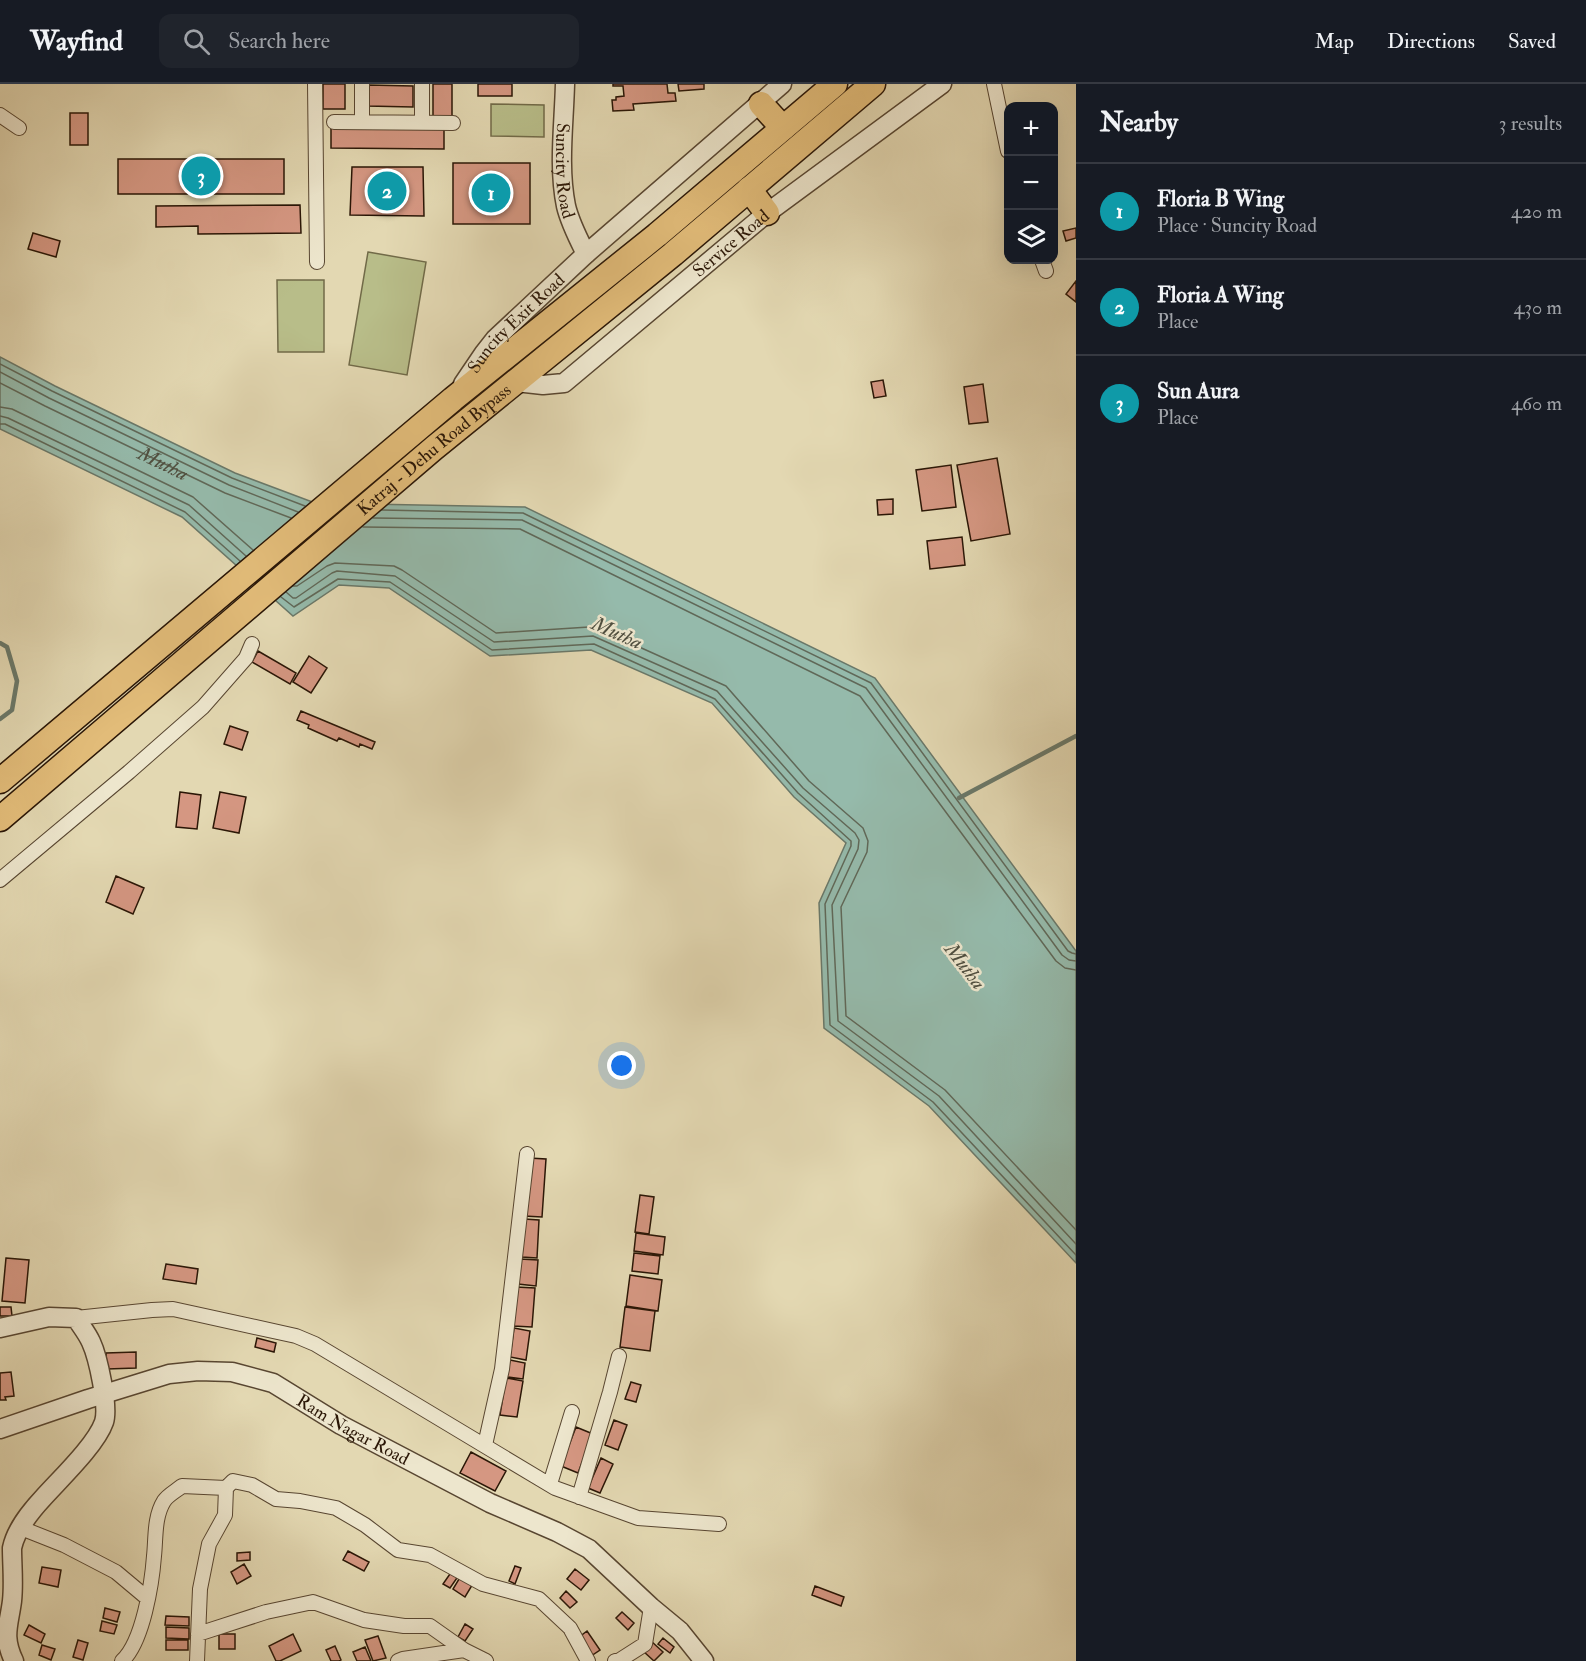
<!DOCTYPE html>
<html lang="en">
<head>
<meta charset="utf-8">
<style>
	:root { --surface:#171b24; --page:#20242c; --text:#f1f3f6; --muted:#9ea1a6; --line:#363941; --accent:#8c9099 }
	body { margin:0; font-family:"IM FELL Double Pica",serif; background:var(--page); color:var(--text) }
	.controls { position:absolute; right:18px; top:18px; display:grid; overflow:hidden; border-radius:12px; box-shadow:0 6px 24px #0002 }
	.controls button { width:54px; height:54px; display:grid; place-items:center; padding:0; border:0; border-bottom:2px solid var(--line); background:var(--surface); color:var(--text); font:30px sans-serif }
	.you { position:absolute; left:622px; top:982px; width:21px; height:21px; margin:-15px; border:4px solid #fff; border-radius:50%; background:#1a73e8; box-shadow:0 0 0 9px #1a73e833 }
	.badge { display:grid; place-items:center; width:39px; height:39px; border-radius:50%; background:var(--accent); color:#fff; font-size:20px; font-weight:700 }
	.pin { position:absolute; translate:-50% -50%; border:3px solid #fff; box-shadow:0 2px 6px #0006 }
	.list { margin:0; padding:0; list-style:none }
	h2 { display:flex; justify-content:space-between; align-items:center; height:78px; margin:0; padding:0 24px; font-size:26px }
	h2 small { font-size:20px; font-weight:400; color:var(--muted) }
	.list li { display:grid; grid-template-columns:39px 1fr auto; gap:18px; align-items:center; box-sizing:border-box; height:96px; padding:0 24px; border-top:2px solid var(--line) }
	.list b { display:block; font-size:22px; white-space:nowrap }
	.list p { margin:0; font-size:20px; white-space:nowrap; color:var(--muted) }
	.list em { font-size:20px; font-style:normal; color:var(--muted) }
	.icon { flex:none; width:33px; height:33px; fill:none; stroke:currentColor; stroke-width:2; stroke-linecap:round; stroke-linejoin:round }
	.map { position:relative; flex:none; width:1076px; height:1577px; overflow:hidden }
	header { display:flex; align-items:center; gap:36px; box-sizing:border-box; height:84px; padding:0 30px; background:var(--surface); border-bottom:2px solid var(--line) }
	header strong { font-size:28px }
	nav { display:flex; gap:33px; margin-inline-start:auto; font-size:21px }
	.search { width:420px; height:54px; background:var(--page); display:flex; align-items:center; gap:15px; box-sizing:border-box; padding:0 21px; border-radius:12px; color:var(--muted); font-size:22px }
	main { display:flex }
	aside { flex:1; background:var(--surface) }
	.map>svg:first-child { display:block }
	.green { fill:#b8bd89; stroke:#716a48; stroke-width:1.5 }
	.water { fill:#95baab; stroke:#6a7869; stroke-width:1.5 }
	.lines { fill:none; stroke-linecap:round; stroke-linejoin:round }
	.shore { stroke:#606858; stroke-width:1.5 }
	.stream { stroke:#6a7869; stroke-width:4.5 }
	.building { fill:#d59782; stroke:#2a1606; stroke-width:1.5 }
	.minor-casing { stroke:#584631; stroke-width:16 }
	.tertiary-casing { stroke:#584631; stroke-width:21 }
	.trunk-casing { stroke:#2a1606; stroke-width:27 }
	.minor { stroke:#ede6cd; stroke-width:14 }
	.tertiary { stroke:#ede6cd; stroke-width:18 }
	.trunk { stroke:#e2bc79; stroke-width:24 }
	.labels { text-anchor:middle; dominant-baseline:central; stroke-width:5; stroke-linejoin:round; paint-order:stroke }
	.street-label { font-size:18px; fill:#2a1606; stroke:#ede6cd }
	.water-label { font-size:20px; font-style:italic; fill:#4f4f40; stroke:#ede6cd }
</style>
</head>
<body>
<header>
<strong>Wayfind</strong>
<div class="search"><svg class="icon" aria-label="search" viewBox="0 0 24 24"><circle cx="10" cy="10" r="6"/><path d="M15 15l6 6"/></svg>Search here</div>
<nav><a>Map</a><a>Directions</a><a>Saved</a></nav>
</header>
<main>
<div class="map">
<svg width="1076" height="1577" viewBox="0 0 1076 1577">
	<rect width="100%" height="100%" fill="#e3d8b2"/>
	<filter id="stains"><feTurbulence type="fractalNoise" baseFrequency=".00333" numOctaves="4"/><feColorMatrix values="0 0 0 0 .2 0 0 0 0 .09 0 0 0 0 .02 0 0 0 .5 -.17"/></filter>
	<radialGradient id="worn" r=".72"><stop offset=".6" stop-color="#630" stop-opacity="0"/><stop offset="1" stop-color="#630" stop-opacity=".3"/></radialGradient>
	<!-- green -->
	<path class="green" d="M491 20 544 21V53L491 52Z
		M368 168 426 178 407 291 349 281Z
		M277 196H324V268H278Z"/>
	<!-- water -->
	<path class="water" d="M0 273 55 302 235 389 315 419 525 423 875 594 1076 867V1179L929 1022 824 944 819 819 846 759 794 713 712 619 591 566 490 572 389 504 339 501 293 532 182 433 0 345Z"/>
	<g class="lines">
		<!-- shore -->
		<g class="shore">
			<path d="M0 280 52 307 232 394 305 422"/>
			<path d="M0 288 49 314 229 401 298 428"/>
			<path id="s1" d="M0 299 45 322 225 409 291 434"/>
			<path d="M0 323 12 325 193 413 253 466"/>
			<path d="M0 332 8 334 189 421 246 472"/>
			<path d="M0 340H5L185 428 240 477"/>
			<path d="M382 426 523 429 871 599 1068 867 1072 869 1076 870"/>
			<path d="M373 434 522 436 866 604 1062 871 1069 876 1076 877"/>
			<path d="M363 443 520 445 860 612 1056 877 1065 884 1076 886"/>
			<path d="M293 502H297L327 482 335 479 394 482 402 486 496 549 589 543 597 544 726 602 809 697 863 744 868 757 867 768 841 823 846 932 945 1006 1076 1146"/>
			<path d="M286 508 293 514H296L332 489 337 487 395 492 494 558 593 552 717 607 803 704 855 749 859 756 858 765 832 821 838 937 939 1012 1076 1160"/>
			<path d="M281 513 294 523 338 495 390 498 492 566 594 560 715 615 798 709 851 757V762L825 820 830 941 933 1018 1076 1171"/>
		</g>
		<!-- stream -->
		<path class="stream" d="M0 559 7 563 17 597 12 626 0 635
			M959 714 1076 652"/>
	</g>
	<!-- building -->
	<path class="building" d="M323 0H345V25H323Z
		M433 0H452V32H433Z
		M478 0H512V12H478Z
		M613 0H667L668 9H675L676 17 633 20 634 26 613 27 612 16H616V13L624 12 623 2H613Z
		M678 0H704V5L679 7Z
		M367 1 413 2V23L367 22Z
		M70 29H88V61H70Z
		M331 43H444V65L331 64Z
		M118 75H284V110H118Z
		M453 79H530V140H453Z
		M352 83H423L424 132 350 131Z
		M300 121 301 149 198 150V142L156 143V122Z
		M1076 144V154L1066 157 1063 147Z
		M33 149 60 157 56 173 28 165Z
		M1076 197V218L1066 210Z
		M883 296 886 312 874 314 871 298Z
		M983 300 988 338 969 340 964 303Z
		M997 374 1010 450 971 457 957 381Z
		M951 381 956 423 922 427 916 386Z
		M893 415V430L878 431 877 416Z
		M962 453 965 481 930 485 927 457Z
		M258 567 296 589 290 600 252 578Z
		M309 572 327 584 311 609 293 598Z
		M301 627 375 658 372 665 360 660 359 663 339 654 337 657 308 644 309 641 297 636Z
		M230 642 248 648 242 666 224 660Z
		M180 708 201 711 197 745 176 743Z
		M220 708 246 713 239 749 213 744Z
		M116 792 144 804 133 830 106 818Z
		M529 1074 546 1075 542 1133 524 1132Z
		M640 1111 654 1113 649 1150 635 1148Z
		M524 1135 539 1136 537 1174 522 1173Z
		M636 1149 665 1153 663 1171 634 1167Z
		M634 1169 660 1172 658 1190 632 1187Z
		M6 1174 29 1176 25 1219 2 1217Z
		M520 1175 538 1176 536 1202 518 1200Z
		M166 1180 198 1185 196 1200 163 1195Z
		M630 1191 662 1196 658 1227 626 1222Z
		M516 1203 535 1204 532 1243 513 1242Z
		M0 1223H11L12 1232H0Z
		M625 1223 655 1227 650 1267 620 1263Z
		M514 1244 530 1247 526 1276 510 1273Z
		M257 1254 276 1259 274 1268 255 1263Z
		M136 1268V1284L107 1285 106 1269Z
		M510 1276 525 1279 523 1295 507 1293Z
		M11 1288 14 1312 5 1313 6 1316H0V1289Z
		M506 1294 523 1297 517 1333 500 1331Z
		M631 1298 641 1301 636 1318 625 1315Z
		M614 1336 627 1341 618 1366 605 1361Z
		M576 1343 593 1350 578 1389 561 1382Z
		M471 1368 506 1387 495 1407 460 1389Z
		M601 1374 613 1380 600 1409 588 1404Z
		M348 1467 369 1478 364 1487 343 1476Z
		M250 1468V1476L237 1477V1469Z
		M244 1480 251 1492 237 1500 231 1488Z
		M515 1482 521 1484 515 1500 509 1497Z
		M42 1483 61 1486 58 1503 39 1499Z
		M575 1485 589 1496 581 1506 567 1495Z
		M452 1487 459 1491 450 1504 443 1500Z
		M462 1490 474 1498 465 1513 453 1505Z
		M815 1502 844 1513 841 1522 812 1511Z
		M566 1507 577 1518 570 1524 560 1514Z
		M105 1524 120 1528 117 1538 103 1534Z
		M622 1528 634 1539 628 1546 616 1534Z
		M166 1532 189 1533V1542L165 1541Z
		M102 1537 117 1541 114 1550 100 1547Z
		M465 1540 473 1545 465 1557 458 1553Z
		M29 1541 45 1550 41 1559 24 1551Z
		M166 1543 189 1544V1555L166 1554Z
		M587 1547 600 1566 591 1572 578 1554Z
		M219 1550H235V1565H219Z
		M293 1550 301 1567 280 1577H276L269 1562Z
		M378 1552 386 1574 373 1577 365 1556Z
		M663 1554 674 1563 670 1569 658 1560Z
		M78 1556 88 1559 83 1576 73 1573Z
		M166 1556H188V1566H166Z
		M651 1557 663 1568 654 1577 643 1567Z
		M42 1561 55 1565 51 1576 39 1571Z
		M335 1562 341 1576 339 1577H331L326 1566Z
		M365 1563 371 1577H357L353 1568Z"/>
	<g class="lines">
		<!-- minor casing -->
		<g class="minor-casing">
			<path id="minor" d="M315 0 317 178
				M362 0V38
				M422 0V38
				M994 0 1008 67
				M0 31 19 44
				M334 38 453 39
				M1042 176 1046 187
				M0 796 129 688 203 623 246 574 252 560
				M76 1234 152 1226 173 1225 296 1252 315 1260 555 1404 638 1434 719 1440
				M485 1361 502 1285 527 1070
				M550 1400 572 1328
				M226 1404 233 1397 252 1401 276 1415 300 1417 336 1424 365 1441 398 1466 430 1471 483 1500 539 1515 570 1544 588 1577
				M579 1413 610 1308 619 1272
				M21 1444 64 1461 116 1488 147 1514
				M198 1550 266 1528 313 1518 364 1536 404 1542H430L464 1566 486 1577
				M122 1577C143 1558 152 1499 154 1472 156 1454 154 1433 164 1417 168 1411 176 1407 182 1402L226 1404 225 1431 209 1460 200 1505 197 1577
				M398 1577 403 1575 464 1566
				M615 1577 620 1576 645 1560 651 1523"/>
		</g>
		<!-- tertiary casing -->
		<g class="tertiary-casing">
			<g id="tertiary">
				<path id="s2" d="M565 0C564 40 558 83 566 122 570 139 578 154 586 170"/>
				<path id="s3" d="M516 298 543 301 564 299 767 129 942 0"/>
				<path id="s4" d="M463 300 484 269 495 255 586 170 782 0"/>
				<path d="M0 1244 49 1233 76 1234C81 1242 87 1249 91 1258 98 1273 109 1323 104 1338 96 1361 60 1395 43 1414 30 1428 16 1445 12 1464 12 1481 14 1499 12 1517 9 1541 2 1552 14 1577"/>
				<path id="s5" d="M0 1345 88 1315 169 1290 198 1287 232 1288 273 1299 341 1341 490 1419 557 1448 589 1465 651 1523 680 1547 704 1577"/>
			</g>
		</g>
		<!-- trunk casing -->
		<g class="trunk-casing">
			<g id="trunk">
				<path d="M761 20 783 44"/>
				<path d="M749 105 767 129"/>
				<path d="M0 697 453 315 657 151 835 0"/>
				<path id="s6" d="M0 735 434 364 673 170 873 0"/>
			</g>
		</g>
		<!-- minor -->
		<use href="#minor" class="minor"/>
		<!-- tertiary -->
		<use href="#tertiary" class="tertiary"/>
		<!-- trunk -->
		<use href="#trunk" class="trunk"/>
	</g>
	<g class="labels">
		<!-- street labels -->
		<g class="street-label">
			<text stroke="none"><textPath href="#s2" startOffset="87">Suncity Road</textPath></text>
			<text stroke="none"><textPath href="#s3" startOffset="266">Service Road</textPath></text>
			<text stroke="none"><textPath href="#s4" startOffset="81">Suncity Exit Road</textPath></text>
			<text stroke="none"><textPath href="#s6" startOffset="570">Katraj - Dehu Road Bypass</textPath></text>
			<text stroke="none"><textPath href="#s5" startOffset="376">Ram Nagar Road</textPath></text>
		</g>
		<!-- water labels -->
		<g class="water-label">
			<text stroke="none"><textPath href="#s1" startOffset="182">Mutha</textPath></text>
			<text transform="translate(617 549) rotate(24)">Mutha</text>
			<text transform="translate(965 882) rotate(52)">Mutha</text>
		</g>
	</g>
	<rect width="100%" height="100%" filter="url(#stains)"/>
	<rect width="100%" height="100%" fill="url(#worn)"/>
</svg>
<div class="controls">
<button>+</button>
<button>−</button>
<button><svg class="icon" aria-label="layers" viewBox="0 0 24 24"><path d="M12 4l9 5-9 5-9-5zM3 14l9 5 9-5"/></svg></button>
</div>
<div class="you"></div>
<div class="pin badge" style="left:491px;top:109px;background:#0f9aa8">1</div>
<div class="pin badge" style="left:387px;top:107px;background:#0f9aa8">2</div>
<div class="pin badge" style="left:201px;top:92px;background:#0f9aa8">3</div>
</div>
<aside>
<h2>Nearby<small>3 results</small></h2>
<ul class="list">
<li><span class="badge" style="background:#0f9aa8">1</span><div><b>Floria B Wing</b><p>Place · Suncity Road</p></div><em>420 m</em></li>
<li><span class="badge" style="background:#0f9aa8">2</span><div><b>Floria A Wing</b><p>Place</p></div><em>430 m</em></li>
<li><span class="badge" style="background:#0f9aa8">3</span><div><b>Sun Aura</b><p>Place</p></div><em>460 m</em></li>
</ul>
</aside>
</main>
</body>
</html>
